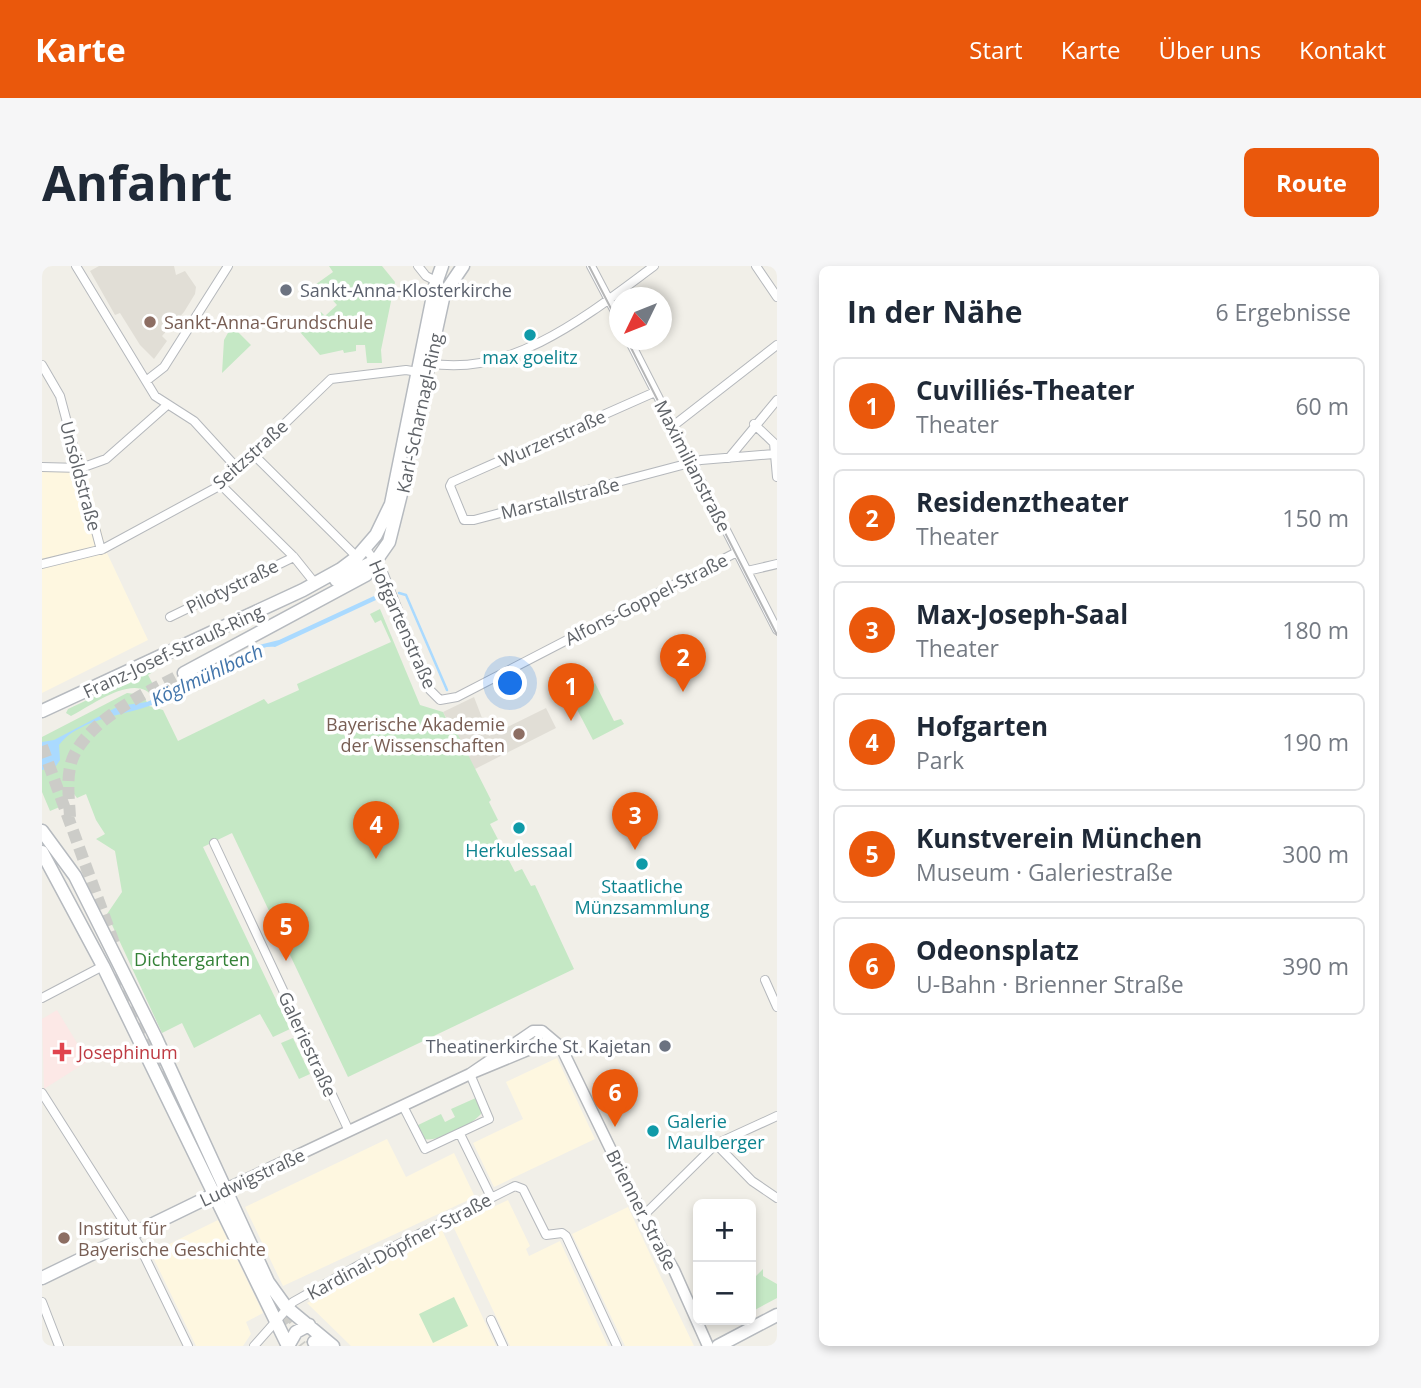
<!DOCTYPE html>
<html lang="de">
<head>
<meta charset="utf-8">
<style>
	:root { --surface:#fff; --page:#f6f6f7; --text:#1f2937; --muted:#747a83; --line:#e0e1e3; --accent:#ea580c }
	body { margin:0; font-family:"Open Sans",sans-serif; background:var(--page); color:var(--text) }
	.controls { position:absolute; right:21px; bottom:21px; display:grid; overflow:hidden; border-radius:10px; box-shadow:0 4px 10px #0003 }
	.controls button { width:63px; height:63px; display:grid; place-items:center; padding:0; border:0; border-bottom:2px solid var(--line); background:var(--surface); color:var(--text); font:35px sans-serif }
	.compass { position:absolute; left:567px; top:21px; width:63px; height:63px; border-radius:50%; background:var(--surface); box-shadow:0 4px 10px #0003; rotate:227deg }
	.you { position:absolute; left:469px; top:418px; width:24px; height:24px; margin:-18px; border:5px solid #fff; border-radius:50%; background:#1a73e8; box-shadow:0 0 0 10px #1a73e833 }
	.badge { display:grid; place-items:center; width:46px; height:46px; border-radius:50%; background:var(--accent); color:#fff; font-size:23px; font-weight:700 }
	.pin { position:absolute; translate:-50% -58px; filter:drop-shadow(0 2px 4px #0008) }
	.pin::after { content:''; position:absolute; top:37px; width:24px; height:21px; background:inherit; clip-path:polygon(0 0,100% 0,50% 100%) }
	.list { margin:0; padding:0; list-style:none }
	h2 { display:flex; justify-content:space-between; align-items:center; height:91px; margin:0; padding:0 28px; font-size:30px }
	h2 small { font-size:23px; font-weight:400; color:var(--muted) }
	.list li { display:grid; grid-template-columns:46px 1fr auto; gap:21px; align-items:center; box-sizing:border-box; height:98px; margin:0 14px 14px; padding:0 14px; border:2px solid var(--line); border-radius:10px }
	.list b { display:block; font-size:26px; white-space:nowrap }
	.list p { margin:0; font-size:23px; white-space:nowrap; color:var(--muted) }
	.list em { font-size:23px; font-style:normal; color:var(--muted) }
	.map { position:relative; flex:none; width:735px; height:1080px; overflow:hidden; border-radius:10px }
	header { display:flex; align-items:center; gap:42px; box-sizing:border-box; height:98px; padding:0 35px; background:var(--accent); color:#fff }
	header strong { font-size:33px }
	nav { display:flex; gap:38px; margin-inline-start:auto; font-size:24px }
	.intro { display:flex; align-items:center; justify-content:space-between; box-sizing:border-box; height:168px; padding:0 42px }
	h1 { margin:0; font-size:49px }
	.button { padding:18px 32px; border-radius:10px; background:var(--accent); color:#fff; font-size:24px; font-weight:700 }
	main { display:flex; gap:42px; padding:0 42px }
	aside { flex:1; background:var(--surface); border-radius:10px; box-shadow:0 4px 10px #0003 }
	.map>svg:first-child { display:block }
	.commercial { fill:#fef7e0 }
	.education { fill:#e1ded6 }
	.medical { fill:#fce8e6 }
	.green { fill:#c5e8c5 }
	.water { fill:#aadaff }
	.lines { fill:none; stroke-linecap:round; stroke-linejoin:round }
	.stream { stroke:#aadaff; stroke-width:2.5 }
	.secondary-tunnel { stroke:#ccccc8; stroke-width:12; stroke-dasharray:12 6; stroke-linecap:butt }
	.minor-casing { stroke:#b5b8bc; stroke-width:10 }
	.tertiary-casing { stroke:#b5b8bc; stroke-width:13 }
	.secondary-casing { stroke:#b6babf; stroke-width:15 }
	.minor { stroke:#fff; stroke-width:8 }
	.tertiary { stroke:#fff; stroke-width:10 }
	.secondary { stroke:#fff; stroke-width:12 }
	.tram { stroke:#b6b7b8; stroke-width:2 }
	.worship-dot { fill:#6b7280; stroke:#fff; stroke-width:2.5 }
	.education-dot { fill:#8d6e63; stroke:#fff; stroke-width:2.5 }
	.culture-dot { fill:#0f9aa8; stroke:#fff; stroke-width:2.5 }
	.health-dot { fill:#e0444e; stroke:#fff; stroke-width:2.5 }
	.labels { text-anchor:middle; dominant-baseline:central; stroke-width:7; stroke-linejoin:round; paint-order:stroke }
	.worship-label { font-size:18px; fill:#5b616d; stroke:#fff; text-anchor:start }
	.education-label { font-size:18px; fill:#785e54; stroke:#fff; text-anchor:start }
	.culture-label { font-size:18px; fill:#0d838f; stroke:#fff }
	.street-label { font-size:18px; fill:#5f6368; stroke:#fff }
	.park-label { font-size:18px; fill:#348238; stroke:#fff }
	.health-label { font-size:18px; fill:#be3a42; stroke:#fff; text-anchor:start }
	.water-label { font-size:19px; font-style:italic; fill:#4174aa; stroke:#fff }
</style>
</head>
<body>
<header>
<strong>Karte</strong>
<nav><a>Start</a><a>Karte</a><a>Über uns</a><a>Kontakt</a></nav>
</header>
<div class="intro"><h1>Anfahrt</h1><a class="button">Route</a></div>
<main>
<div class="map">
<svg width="735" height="1080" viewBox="0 0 735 1080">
	<rect width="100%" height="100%" fill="#f1efe8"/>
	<!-- commercial -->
	<path class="commercial" d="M0 202H44L65 287 106 374 0 427Z
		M515 792 553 873 452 921 431 877 481 853 464 816Z
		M345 873 364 911 412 887 433 931 241 1020 203 941Z
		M466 934 488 980 484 983 487 990 518 975 566 1080H468L411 960Z
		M586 941 616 1005 652 1080H583L530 968Z
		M176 954 221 1047 204 1056 209 1068 201 1080H154L109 987Z
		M400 964 454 1080H309L265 1037Z"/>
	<!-- education -->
	<path class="education" d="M57 0H132L134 9 143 5 154 21 153 28 142 46 120 70 125 75 112 93 98 79 78 47 73 49 48 5Z
		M432 431 447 470 504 442 514 462 433 503 401 446Z"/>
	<!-- medical -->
	<path class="medical" d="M15 744 46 795 2 823 0 753Z"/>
	<!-- green -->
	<path class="green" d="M287 0H340L353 16 339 84 340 97H325L323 79H314V85L302 87 301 84 278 89 258 66 279 46 283 50 295 39 286 29 282 33 270 21 291 6Z
		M194 64 209 79 180 107 182 74 187 65Z
		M338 343 378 439 401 446 411 466 414 465 449 534 447 536 456 554 448 558 473 606 480 603 489 620 493 619 532 703 306 811 190 567 161 581 248 763 231 771 218 748 152 782 140 757 120 767 65 648 80 626 73 585 54 573 63 568 54 554 44 528 35 532 32 528 17 535 20 540 8 545 0 526V471L85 427 101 429 107 440 121 444 136 475 222 433 226 438 257 424 255 418 349 376 339 354 333 357 328 348Z
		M111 403 114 404 106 409 115 426 124 422 125 426 112 432C94 405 49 440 29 450L24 447 26 443Z
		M553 417 572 455 579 453 582 458 551 474 528 430Z
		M251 772 268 808 257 813 239 777Z
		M436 831 441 844C438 856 394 877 382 873L374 860 399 848 403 856 413 851 409 843Z
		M721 1003V1010L735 1018V1032L709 1046V1015Z
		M412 1031 426 1060 391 1077 377 1048Z"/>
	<!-- water -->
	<path class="water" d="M332 330 334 334 233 381C213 379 202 395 185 403 158 416 129 434 101 442 75 450 35 455 17 479L18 494 14 500 0 504V476L12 474 77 440 105 436 196 393 213 380 237 374Z"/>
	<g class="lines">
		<!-- stream -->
		<path class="stream" d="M357 327 364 329 405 424"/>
		<!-- secondary-tunnel -->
		<path class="secondary-tunnel" d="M0 480 72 677
			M28 551C27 531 23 506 33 487 53 450 107 425 142 407
			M74 708 150 869
			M244 1045 272 1076
			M236 1050 259 1080"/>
		<!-- minor casing -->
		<g class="minor-casing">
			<path id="minor" d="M34 0 113 130 152 155 195 202
				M376 0 384 10 394 15
				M549 0 578 55
				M714 0 735 31
				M587 74 735 364
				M387 97C469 113 551 45 612 0
				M0 99 18 130 59 284
				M104 115 122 101 186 0
				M613 126 410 216 408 220 422 254H432L659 194 732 188
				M712 158 732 177 735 211
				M631 160 735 79
				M211 188 315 291
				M687 192 735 134
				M0 201 39 202 64 193 124 140
				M179 219 252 291 272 316
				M323 282 341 306 388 424 398 434 415 431 695 286
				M0 298 61 283 179 219 289 113 364 104 376 106
				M705 305 735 298
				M128 351 252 291
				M172 577 307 865
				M723 714 735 741
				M0 732 61 700
				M0 827 98 981 146 1080
				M361 840 383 883 447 853 428 808
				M418 868 449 931
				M674 878 710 915 735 932
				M601 950 674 878 735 850
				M0 1036 17 1080
				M449 1054 461 1080
				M212 1080 251 1036 333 990 473 920 481 923 504 969 520 967 524 970 575 1080"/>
		</g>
		<!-- tertiary casing -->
		<g class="tertiary-casing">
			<path id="tertiary" d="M428 808 491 765H500L519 781 601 950 632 1004 666 1080
				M184 923 428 808 510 774"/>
		</g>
		<!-- secondary casing -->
		<g class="secondary-casing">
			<path id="secondary" d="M378 138 402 28 421 0
				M294 314 331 296
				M142 407 324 309 347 276 360 224
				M0 445 261 324 299 303 315 291 334 269 349 238 393 20 400 0
				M0 565 33 610 114 772 226 1016 244 1041 291 1080
				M0 586 61 700 246 1080
				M0 1012 177 926
				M272 1076 276 1080
				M246 1080 254 1066 267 1059
				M676 1080 735 1049"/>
		</g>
		<!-- minor -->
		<use href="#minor" class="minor"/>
		<!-- tertiary -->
		<use href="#tertiary" class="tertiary"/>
		<!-- secondary -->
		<use href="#secondary" class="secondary"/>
		<!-- tram -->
		<path class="tram" d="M547 0 578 60
			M585 74 735 369"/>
	</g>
	<!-- markers -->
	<g class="worship-dot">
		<circle cx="244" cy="24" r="7"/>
		<circle cx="623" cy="780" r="7"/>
	</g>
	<g class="education-dot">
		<circle cx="108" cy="56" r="7"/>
		<circle cx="477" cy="468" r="7"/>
		<circle cx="22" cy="972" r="7"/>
	</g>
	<g class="culture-dot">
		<circle cx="488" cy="69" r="7"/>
		<circle cx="477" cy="562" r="7"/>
		<circle cx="600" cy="598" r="7"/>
		<circle cx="611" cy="865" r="7"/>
	</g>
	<path class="health-dot" d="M16.5 775.5h7v7h7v7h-7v7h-7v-7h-7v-7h7z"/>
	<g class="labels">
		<!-- worship labels -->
		<g class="worship-label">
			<text x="258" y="24">Sankt-Anna-Klosterkirche</text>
			<text x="609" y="780" text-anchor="end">Theatinerkirche St. Kajetan</text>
		</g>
		<!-- education labels -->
		<g class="education-label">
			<text x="122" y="56">Sankt-Anna-Grundschule</text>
			<text x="463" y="458" text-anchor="end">Bayerische Akademie<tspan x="463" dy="21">der Wissenschaften</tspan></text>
			<text x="36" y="962">Institut für<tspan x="36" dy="21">Bayerische Geschichte</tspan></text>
		</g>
		<!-- culture labels -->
		<g class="culture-label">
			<text x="488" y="91">max goelitz</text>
			<text x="477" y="584">Herkulessaal</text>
			<text x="600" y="620">Staatliche<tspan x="600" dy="21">Münzsammlung</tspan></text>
			<text x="625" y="855" text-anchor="start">Galerie<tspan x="625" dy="21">Maulberger</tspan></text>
		</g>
		<!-- street labels -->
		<g class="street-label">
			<text transform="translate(377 147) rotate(-78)">Karl-Scharnagl-Ring</text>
			<text transform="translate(510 172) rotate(-24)">Wurzerstraße</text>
			<text transform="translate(208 188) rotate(-42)">Seitzstraße</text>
			<text transform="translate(651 200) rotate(63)">Maximilianstraße</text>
			<text transform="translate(39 210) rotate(75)">Unsöldstraße</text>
			<text transform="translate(518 232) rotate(-14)">Marstallstraße</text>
			<text transform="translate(190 320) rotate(-26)">Pilotystraße</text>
			<text transform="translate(604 333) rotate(-27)">Alfons-Goppel-Straße</text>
			<text transform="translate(361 358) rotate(66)">Hofgartenstraße</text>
			<text transform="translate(131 385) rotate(-25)">Franz-Josef-Strauß-Ring</text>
			<text transform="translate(266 778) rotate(65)">Galeriestraße</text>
			<text transform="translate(210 911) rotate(-25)">Ludwigstraße</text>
			<text transform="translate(600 944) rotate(63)">Brienner Straße</text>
			<text transform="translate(357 980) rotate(-28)">Kardinal-Döpfner-Straße</text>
		</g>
		<!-- park labels -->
		<g class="park-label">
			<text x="150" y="693">Dichtergarten</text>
		</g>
		<!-- health labels -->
		<g class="health-label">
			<text x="36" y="786">Josephinum</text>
		</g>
		<!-- water labels -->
		<g class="water-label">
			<text transform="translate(165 409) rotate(-25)">Köglmühlbach</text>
		</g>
	</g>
</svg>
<div class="controls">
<button>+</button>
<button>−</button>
</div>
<svg class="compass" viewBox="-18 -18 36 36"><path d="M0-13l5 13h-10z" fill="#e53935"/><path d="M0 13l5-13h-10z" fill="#747a83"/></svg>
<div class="you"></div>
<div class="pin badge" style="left:529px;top:455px">1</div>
<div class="pin badge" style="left:641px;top:426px">2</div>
<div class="pin badge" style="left:593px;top:584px">3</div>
<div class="pin badge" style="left:334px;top:593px">4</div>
<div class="pin badge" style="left:244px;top:695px">5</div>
<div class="pin badge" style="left:573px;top:861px">6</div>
</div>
<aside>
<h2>In der Nähe<small>6 Ergebnisse</small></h2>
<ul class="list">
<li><span class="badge">1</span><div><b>Cuvilliés-Theater</b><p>Theater</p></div><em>60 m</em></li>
<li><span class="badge">2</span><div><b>Residenztheater</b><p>Theater</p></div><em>150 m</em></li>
<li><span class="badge">3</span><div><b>Max-Joseph-Saal</b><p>Theater</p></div><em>180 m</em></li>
<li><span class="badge">4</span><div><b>Hofgarten</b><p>Park</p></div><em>190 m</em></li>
<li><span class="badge">5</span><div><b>Kunstverein München</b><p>Museum · Galeriestraße</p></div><em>300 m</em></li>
<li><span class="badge">6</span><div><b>Odeonsplatz</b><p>U-Bahn · Brienner Straße</p></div><em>390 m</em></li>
</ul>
</aside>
</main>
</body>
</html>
